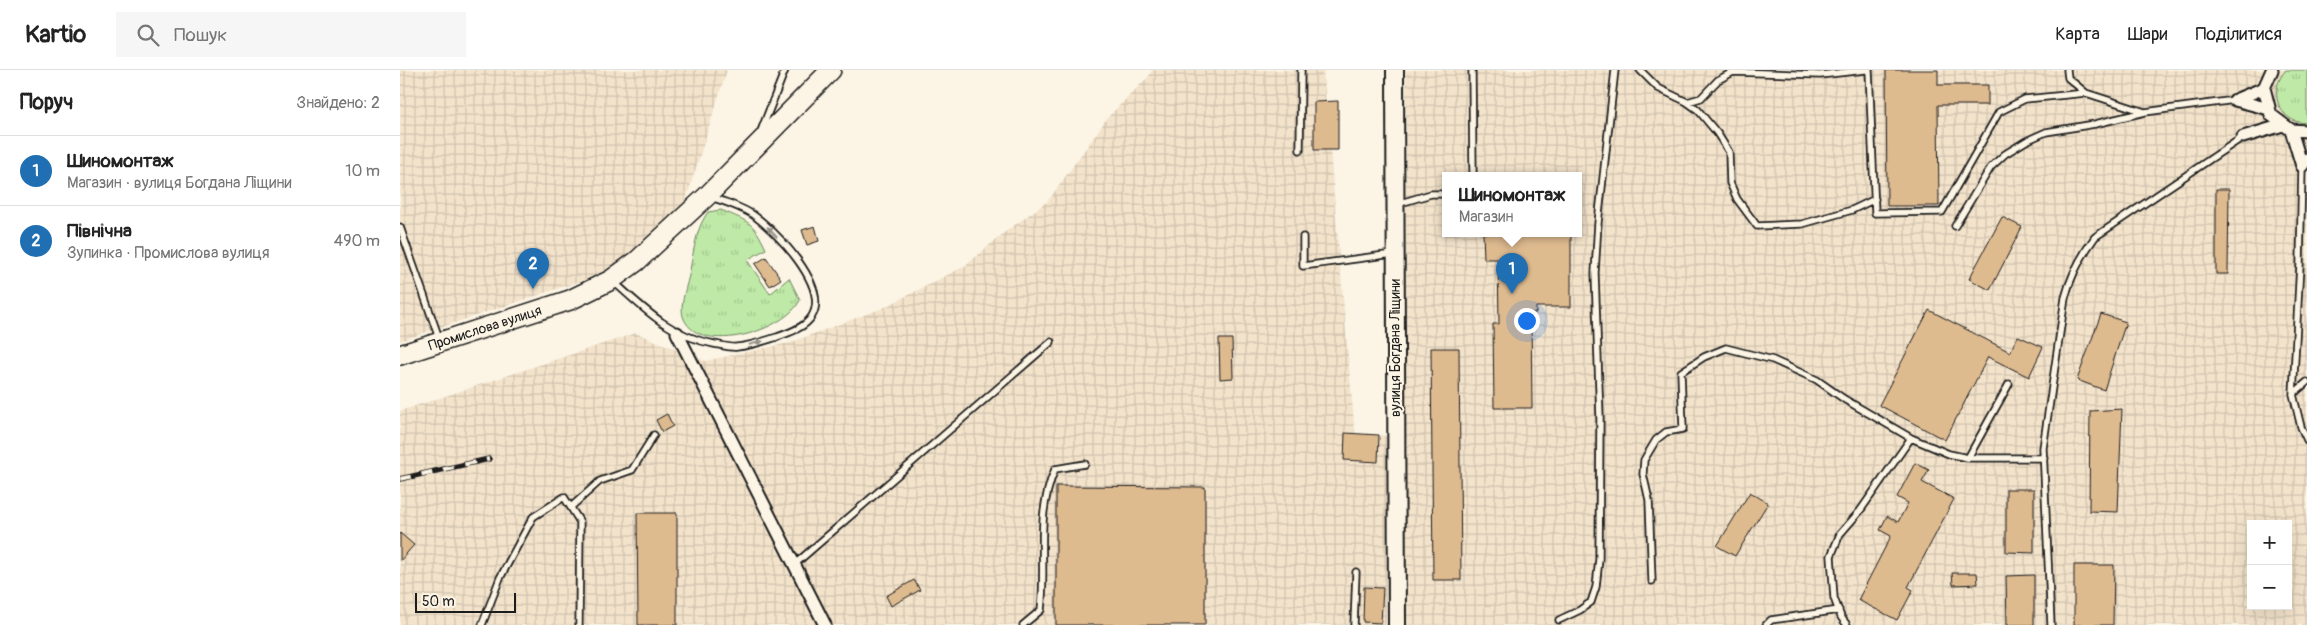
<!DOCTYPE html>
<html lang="uk">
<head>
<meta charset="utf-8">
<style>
	:root { --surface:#fff; --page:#f6f6f6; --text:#222; --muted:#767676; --line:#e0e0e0; --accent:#1f6fb2 }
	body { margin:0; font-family:Pangolin,sans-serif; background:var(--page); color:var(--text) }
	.controls { position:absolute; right:15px; bottom:15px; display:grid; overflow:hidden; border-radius:0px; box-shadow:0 5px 20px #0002 }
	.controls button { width:45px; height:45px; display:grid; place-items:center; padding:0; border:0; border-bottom:1px solid var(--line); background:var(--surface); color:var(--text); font:25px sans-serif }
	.scale { position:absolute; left:15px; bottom:12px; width:101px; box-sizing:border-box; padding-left:5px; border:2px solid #1c1c1c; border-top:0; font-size:14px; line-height:18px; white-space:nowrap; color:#1c1c1c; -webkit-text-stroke:4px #fcf5e5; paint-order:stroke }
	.you { position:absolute; left:1126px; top:250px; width:18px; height:18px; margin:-12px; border:4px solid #fff; border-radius:50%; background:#1a73e8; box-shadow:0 0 0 8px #1a73e833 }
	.badge { display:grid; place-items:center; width:32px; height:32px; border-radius:50%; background:var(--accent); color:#fff; font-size:16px; font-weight:700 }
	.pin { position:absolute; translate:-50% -41px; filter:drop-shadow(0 1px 2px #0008) }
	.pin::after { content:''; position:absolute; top:26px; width:18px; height:15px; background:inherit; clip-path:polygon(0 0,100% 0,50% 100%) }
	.popup { position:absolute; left:1042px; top:102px; width:140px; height:65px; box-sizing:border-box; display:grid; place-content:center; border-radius:0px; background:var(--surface); filter:drop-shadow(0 1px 4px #0005); font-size:16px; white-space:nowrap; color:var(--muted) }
	.popup b { font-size:19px; color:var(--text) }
	.popup::after { content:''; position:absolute; left:50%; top:100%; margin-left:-10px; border:10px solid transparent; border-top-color:var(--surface) }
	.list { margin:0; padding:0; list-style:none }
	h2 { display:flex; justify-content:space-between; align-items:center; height:65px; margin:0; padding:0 20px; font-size:21px }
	h2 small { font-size:16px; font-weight:400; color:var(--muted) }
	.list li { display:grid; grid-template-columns:32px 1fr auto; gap:15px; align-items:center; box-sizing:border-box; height:70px; padding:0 20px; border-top:1px solid var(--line) }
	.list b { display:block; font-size:19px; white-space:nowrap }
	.list p { margin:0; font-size:16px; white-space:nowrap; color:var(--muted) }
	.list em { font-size:16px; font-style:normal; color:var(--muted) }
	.icon { flex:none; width:28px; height:28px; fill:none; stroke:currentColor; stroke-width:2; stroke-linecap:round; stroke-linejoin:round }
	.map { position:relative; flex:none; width:1907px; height:555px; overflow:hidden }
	header { display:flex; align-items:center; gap:30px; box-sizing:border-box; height:70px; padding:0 25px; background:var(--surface); border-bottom:1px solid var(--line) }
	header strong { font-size:24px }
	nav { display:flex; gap:28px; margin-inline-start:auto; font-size:18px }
	.search { width:350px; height:45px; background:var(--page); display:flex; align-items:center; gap:12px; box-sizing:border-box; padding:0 18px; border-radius:0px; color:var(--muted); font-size:19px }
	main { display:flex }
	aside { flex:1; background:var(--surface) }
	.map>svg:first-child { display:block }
	.industrial { fill:url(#industrial-grid); fill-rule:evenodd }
	.grass { fill:url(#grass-tufts); stroke:#6d8261 }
	.building { fill:#deba8f; stroke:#1c1c1c }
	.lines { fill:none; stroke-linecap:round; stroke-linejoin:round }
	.service-casing { stroke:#1c1c1c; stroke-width:9 }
	.minor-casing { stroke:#1c1c1c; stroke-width:15 }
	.secondary-casing { stroke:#1c1c1c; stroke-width:20 }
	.primary-casing { stroke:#1c1c1c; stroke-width:22 }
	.service { stroke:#fcf5e5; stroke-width:5.5 }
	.minor { stroke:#fcf5e5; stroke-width:11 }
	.secondary { stroke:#fcf5e5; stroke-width:16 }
	.primary { stroke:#fcf5e5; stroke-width:19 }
	.rail-casing { stroke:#1c1c1c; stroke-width:5.5 }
	.rail { stroke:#fcf5e5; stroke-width:4; stroke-dasharray:11; stroke-linecap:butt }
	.oneway { fill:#97938b }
	.labels { text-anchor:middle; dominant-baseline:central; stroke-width:4; stroke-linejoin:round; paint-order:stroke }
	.street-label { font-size:14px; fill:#1c1c1c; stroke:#fcf5e5 }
</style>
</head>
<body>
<header>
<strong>Kartio</strong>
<div class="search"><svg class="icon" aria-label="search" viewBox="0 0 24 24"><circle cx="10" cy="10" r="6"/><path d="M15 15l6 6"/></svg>Пошук</div>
<nav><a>Карта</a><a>Шари</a><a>Поділитися</a></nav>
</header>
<main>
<aside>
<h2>Поруч<small>Знайдено: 2</small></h2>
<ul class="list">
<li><span class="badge">1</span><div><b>Шиномонтаж</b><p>Магазин · вулиця Богдана Ліщини</p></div><em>10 m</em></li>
<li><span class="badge">2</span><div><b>Північна</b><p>Зупинка · Промислова вулиця</p></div><em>490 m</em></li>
</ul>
</aside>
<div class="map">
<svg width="1907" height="555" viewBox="0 0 1907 555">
	<defs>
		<pattern id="industrial-grid" width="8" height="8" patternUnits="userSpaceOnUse" patternTransform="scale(1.25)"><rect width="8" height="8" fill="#f3e3cb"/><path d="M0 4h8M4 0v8" fill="none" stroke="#d0c2ae"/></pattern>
		<pattern id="grass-tufts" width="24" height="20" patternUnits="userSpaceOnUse" patternTransform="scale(1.25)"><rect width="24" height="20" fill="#bee9a6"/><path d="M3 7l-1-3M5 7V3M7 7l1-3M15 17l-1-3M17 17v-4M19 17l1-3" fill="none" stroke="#a3c78e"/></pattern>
	</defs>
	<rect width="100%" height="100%" fill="#fcf5e5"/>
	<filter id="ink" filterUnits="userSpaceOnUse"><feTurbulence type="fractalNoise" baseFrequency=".02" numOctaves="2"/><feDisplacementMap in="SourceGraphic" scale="10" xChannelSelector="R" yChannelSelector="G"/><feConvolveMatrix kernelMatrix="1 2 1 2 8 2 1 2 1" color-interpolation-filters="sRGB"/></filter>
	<g filter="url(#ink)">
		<!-- industrial -->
		<path class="industrial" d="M0 0H327L285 133 234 179 213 196 190 208 0 271Z
			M752 0H923L955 364 988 366 986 555H0V341L236 263 305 291 389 273 483 238 565 196 605 162 648 131 708 47 749 6Z
			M1006 0H1907V555H1006ZM1046 105H1178V163H1046ZM1851 454H1888V536H1851Z"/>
		<!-- grass -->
		<path class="grass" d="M1886 0H1907V53C1878 53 1867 20 1886 0Z
			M321 140C349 152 353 151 366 179L347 190 370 224 389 208 400 230C387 260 301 287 284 249 278 236 288 214 290 200 294 180 296 158 308 142Z"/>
		<!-- building -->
		<path class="building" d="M1486 0H1538V15H1588V35H1538L1539 136H1487Z
			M938 31V80H914V32Z
			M1816 119H1829L1828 204H1816Z
			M1602 147 1622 157 1590 220 1569 209Z
			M415 156 419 171 407 175 402 160Z
			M1083 163H1171V237H1136V243H1131L1132 338H1094L1093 254H1099L1098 189H1084Z
			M366 187 381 209 370 216 355 194Z
			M1529 240 1610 282 1618 266 1643 277 1629 307 1588 287 1545 370 1479 335Z
			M1701 244 1726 252 1704 320 1677 310Z
			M819 269H832L833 308 820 309Z
			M1031 278H1059L1061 510H1033Z
			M1722 339 1718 442 1689 441 1690 341Z
			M267 344 273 356 262 362 256 350Z
			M945 363 979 365 978 392 944 390Z
			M1515 393 1529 400 1522 412 1554 429 1508 517 1513 520 1497 550 1458 530 1491 466 1480 460 1487 446 1498 452 1508 433 1497 427Z
			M656 416 805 417V555H656Z
			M1606 419H1634V483L1606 482Z
			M1350 422 1368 433 1335 486 1317 476Z
			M237 443H277V555H238Z
			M0 463 14 475 0 491Z
			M1674 495H1714L1713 555H1674Z
			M1552 503H1577L1578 514 1553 515Z
			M1634 505V555H1607L1606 506Z
			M514 510 520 520 491 536 486 526Z
			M964 517 983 518 981 553 963 552Z"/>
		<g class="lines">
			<!-- service casing -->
			<g class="service-casing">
				<path id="service" d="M1072 0 1073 105
					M1240 0 1258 18 1287 32 1298 40 1317 63 1329 82 1330 113 1337 129 1357 156 1402 154 1452 140 1475 129
					M1469 0 1475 143 1542 142 1599 42 1625 29 1686 23
					M1667 0 1668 8 1686 23 1745 42 1835 30
					M1287 32 1301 28 1318 10 1333 2 1420 5 1465 0
					M361 61 385 0
					M900 80 901 0
					M1902 96 1900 195 1893 324 1901 357 1907 370
					M997 134 1031 124H1046
					M1555 156 1591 97 1605 84 1626 71 1646 62 1695 54 1745 42
					M0 157 40 271
					M903 167V196L993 184
					M213 211C245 240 271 266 314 274 321 275 330 278 337 277 350 276 364 271 377 267 389 263 406 257 412 246 430 216 375 160 352 144 339 136 326 132 311 127
					M1893 324 1907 312
					M1568 388 1609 314
					M171 437 200 411 232 400 254 365
					M395 494 651 272
					M1252 511 1249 430 1243 404 1244 390 1256 370 1266 362 1283 359 1281 302 1304 287 1326 278 1373 290 1417 310 1444 329 1511 368
					M1159 550 1180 540 1191 532 1196 517 1199 489 1200 348 1195 203 1198 153 1215 0
					M82 555 100 508 133 447 164 427 180 452 179 555
					M623 555 641 540C647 490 634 449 655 399L685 394
					M954 555 956 502
					M1366 555 1371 550 1439 540
					M1447 555 1441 547 1434 528 1431 486 1440 464 1460 441 1511 368 1549 384 1568 388H1644
					M1651 555 1643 378 1665 228C1671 205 1681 186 1695 167L1843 67"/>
			</g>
			<!-- minor casing -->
			<g class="minor-casing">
				<path id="minor" d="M1872 0 1864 18 1871 45 1891 60 1907 61
					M1835 30 1869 39
					M1835 30 1864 18
					M1891 60 1902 96 1907 89
					M1843 67 1883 55
					M277 263 425 555"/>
			</g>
			<!-- secondary casing -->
			<g class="secondary-casing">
				<path id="secondary" d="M995 0 997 555"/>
			</g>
			<!-- primary casing -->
			<g class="primary-casing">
				<path id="primary" d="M0 285 170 230 211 210 237 191 307 126 431 0"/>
			</g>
			<!-- service -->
			<use href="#service" class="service"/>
			<!-- minor -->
			<use href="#minor" class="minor"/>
			<!-- secondary -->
			<use href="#secondary" class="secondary"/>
			<!-- primary -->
			<use href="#primary" class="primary"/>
			<!-- rail casing -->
			<g class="rail-casing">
				<path id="rail" d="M0 409 89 389"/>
			</g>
			<!-- rail -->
			<use href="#rail" class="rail"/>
		</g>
		<!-- one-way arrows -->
		<defs><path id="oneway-solid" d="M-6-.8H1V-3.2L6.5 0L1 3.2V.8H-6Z" transform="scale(1.25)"/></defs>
		<g class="oneway">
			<use href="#oneway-solid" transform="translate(372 162) rotate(-133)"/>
			<use href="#oneway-solid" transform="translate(356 273) rotate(-14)"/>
		</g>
	</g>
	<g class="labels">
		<!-- street labels -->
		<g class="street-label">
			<text transform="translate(85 258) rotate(-18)">Промислова вулиця</text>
			<text transform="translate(995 278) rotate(-90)">вулиця Богдана Ліщини</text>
		</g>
	</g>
</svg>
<div class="controls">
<button>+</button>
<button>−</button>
</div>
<div class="scale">50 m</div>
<div class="you"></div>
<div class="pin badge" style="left:1112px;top:224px">1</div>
<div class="popup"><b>Шиномонтаж</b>Магазин</div>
<div class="pin badge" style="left:133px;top:219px">2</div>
</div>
</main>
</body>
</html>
